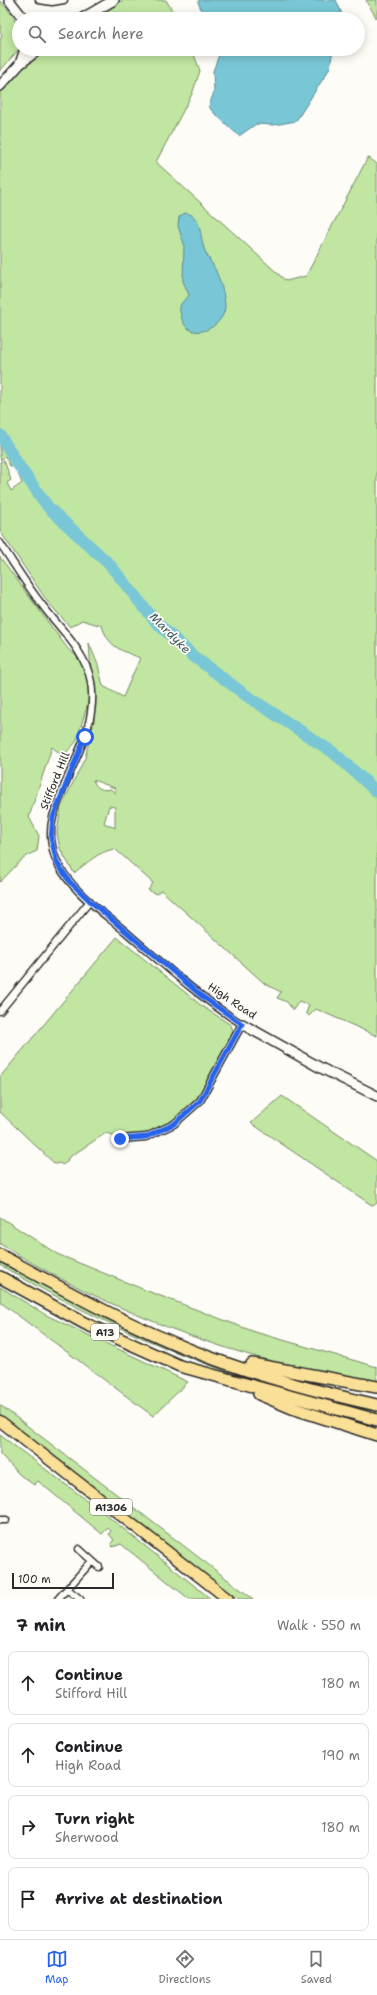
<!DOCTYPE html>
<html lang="en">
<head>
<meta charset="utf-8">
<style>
	:root { --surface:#fff; --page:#f2f2f2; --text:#202124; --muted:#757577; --line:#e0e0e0; --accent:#2563eb }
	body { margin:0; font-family:"Shantell Sans",sans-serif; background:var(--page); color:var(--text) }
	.scale { position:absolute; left:12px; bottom:10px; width:102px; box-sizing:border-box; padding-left:4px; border:2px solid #2b2b2b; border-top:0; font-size:11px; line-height:14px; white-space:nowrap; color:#2b2b2b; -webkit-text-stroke:3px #fdfcf7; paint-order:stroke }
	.stop { position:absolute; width:12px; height:12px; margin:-9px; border:3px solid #2563eb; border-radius:50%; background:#fff }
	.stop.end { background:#2563eb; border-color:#fff; box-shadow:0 1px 4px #0008 }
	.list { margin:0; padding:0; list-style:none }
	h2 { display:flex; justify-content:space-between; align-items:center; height:52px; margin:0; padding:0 16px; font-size:17px }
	h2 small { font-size:13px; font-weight:400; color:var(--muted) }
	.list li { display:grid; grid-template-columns:26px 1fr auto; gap:12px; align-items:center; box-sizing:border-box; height:64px; margin:0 8px 8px; padding:0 8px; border:1px solid var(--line); border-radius:8px }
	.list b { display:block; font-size:15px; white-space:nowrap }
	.list p { margin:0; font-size:13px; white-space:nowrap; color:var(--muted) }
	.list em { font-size:13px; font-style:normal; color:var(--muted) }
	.icon { flex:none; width:22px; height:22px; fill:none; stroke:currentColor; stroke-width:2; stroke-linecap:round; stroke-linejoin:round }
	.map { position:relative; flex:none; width:377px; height:1599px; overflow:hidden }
	.search { position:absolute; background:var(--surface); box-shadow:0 2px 10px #0003; left:12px; right:12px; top:12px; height:44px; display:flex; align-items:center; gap:10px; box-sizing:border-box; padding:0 14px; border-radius:22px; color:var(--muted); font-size:15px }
	.sheet { height:340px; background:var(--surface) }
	nav { display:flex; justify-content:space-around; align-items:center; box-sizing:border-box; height:56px; border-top:1px solid var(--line); background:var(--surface); font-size:11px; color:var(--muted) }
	nav a { display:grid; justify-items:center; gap:2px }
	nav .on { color:var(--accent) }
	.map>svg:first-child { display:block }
	.green { fill:#c0e6a1; stroke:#768866; fill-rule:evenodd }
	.water { fill:#79c7d6; stroke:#5a8992 }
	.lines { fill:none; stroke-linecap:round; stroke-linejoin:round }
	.river { stroke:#79c7d6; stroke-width:12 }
	.street-casing { stroke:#2b2b2b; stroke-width:9 }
	.secondary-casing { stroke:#2b2b2b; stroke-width:12 }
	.primary-casing { stroke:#2b2b2b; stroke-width:13 }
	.highway-casing { stroke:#2b2b2b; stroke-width:14 }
	.street { stroke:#fdfcf7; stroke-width:6 }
	.secondary { stroke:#fdfcf7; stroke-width:9 }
	.primary { stroke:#fadf96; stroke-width:10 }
	.highway { stroke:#fadf96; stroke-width:11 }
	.route { stroke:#2563eb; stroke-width:5 }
	.labels { text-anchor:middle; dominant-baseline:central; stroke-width:3.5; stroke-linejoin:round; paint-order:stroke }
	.shield { fill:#fdfcf7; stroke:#6a6a68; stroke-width:1 }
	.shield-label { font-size:10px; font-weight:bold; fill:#2b2b2b }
	.street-label { font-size:11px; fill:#2b2b2b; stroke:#fdfcf7 }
	.water-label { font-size:12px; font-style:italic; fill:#425a5e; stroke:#fdfcf7 }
</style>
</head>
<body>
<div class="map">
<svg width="377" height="1599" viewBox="0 0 377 1599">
	<rect width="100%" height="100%" fill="#fdfcf7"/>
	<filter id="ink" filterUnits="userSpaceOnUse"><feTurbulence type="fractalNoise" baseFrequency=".025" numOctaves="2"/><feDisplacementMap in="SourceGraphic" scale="8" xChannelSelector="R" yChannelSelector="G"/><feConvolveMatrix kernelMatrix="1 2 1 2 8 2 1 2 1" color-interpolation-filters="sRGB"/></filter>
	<g filter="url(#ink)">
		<!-- green -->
		<path class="green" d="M123 0H166L177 19H89Z
			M366 0H377V19Z
			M0 1C17 20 19 23 19 49L0 71V40L2 35 0 32Z
			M45 49H192L200 71 192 94 156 162 286 281 306 276 368 157 377 164V1036L316 1009 309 1016 306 1013 309 1005 299 1001 293 1010 287 1002 277 998 281 992 265 984 161 890 156 894 148 890 153 883 115 849C99 851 87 863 74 873L60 849 57 833 61 807 85 758 94 720 89 643 98 665 103 686 123 697 140 658C121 650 109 648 102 626L82 620 70 627 47 601 0 531V462L4 460 11 480 7 483 11 491 22 483 0 431V91L23 67ZM93 780 115 788V794L111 789C102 791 97 789 93 780ZM109 806 115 807V828L104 823Z
			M0 438 13 466H10L5 456 1 460 0 457Z
			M0 557 68 649 80 659 87 677 89 700 76 742 63 756 52 747 29 817 39 836 37 851C22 856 12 871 0 882Z
			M117 937 202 1006 231 1025 233 1031C227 1050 204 1094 190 1108 169 1129 134 1143 106 1133L68 1158 67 1162 62 1165 60 1163 55 1164 0 1112V1077Z
			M282 1096 377 1161V1203L373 1206 251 1123Z
			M0 1217 57 1254 145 1290 255 1332 377 1367V1384C345 1377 313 1373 282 1364 182 1338 88 1298 0 1244Z
			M0 1260 106 1316 377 1410V1414C339 1404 300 1396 263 1384 171 1354 83 1314 0 1265Z
			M0 1287 46 1315 188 1382 153 1416 0 1302Z
			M0 1405 253 1599H239L221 1588 0 1416Z
			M0 1435 105 1514 211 1599H189L121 1544 113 1547 110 1544 114 1540 109 1534 111 1531 108 1528 102 1534 38 1481 34 1485 20 1475 0 1454Z"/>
		<!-- water -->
		<path class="water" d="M199 0H336L344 19H205L198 2Z
			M218 49H333L330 68 296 121 274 125 256 124 239 136 212 111 209 106 214 92 213 71 220 52Z
			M185 213C200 214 200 233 203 245 205 254 211 261 215 269 220 280 224 293 225 305 226 327 188 346 181 316 180 312 179 308 181 304 183 300 187 299 189 295L183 281 184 244 178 226 179 217Z"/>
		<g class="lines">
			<!-- river -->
			<path class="river" d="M0 435 19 466 48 507 110 565 156 622 193 656 247 696 334 753 377 792"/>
			<!-- street casing -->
			<g class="street-casing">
				<path id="street" d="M39 0 52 2 64 0
					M0 543C14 564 27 586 43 606 60 629 86 652 91 682 99 731 65 771 53 817 49 832 51 850 58 864 73 892 102 912 126 932 163 964 200 998 242 1024L200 1101 174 1124 146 1137 120 1139
					M0 1011 90 901
					M0 1520H6
					M79 1549 99 1567
					M67 1589 80 1599
					M58 1599 92 1561"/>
			</g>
			<!-- secondary casing -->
			<g class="secondary-casing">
				<path id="secondary" d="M9 0 24 19
					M81 19 114 0
					M20 64 25 49
					M0 86 20 64 39 49
					M242 1024 319 1067 377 1096"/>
			</g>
			<!-- primary casing -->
			<g class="primary-casing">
				<path id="primary" d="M0 1421 228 1599"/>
			</g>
			<!-- highway casing -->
			<g class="highway-casing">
				<path id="highway" d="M0 1255C63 1289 127 1325 193 1351 253 1375 315 1391 377 1405
					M0 1277 84 1323 180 1366 377 1420
					M252 1364 377 1387
					M259 1394 292 1408 377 1435"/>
			</g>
			<!-- street -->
			<use href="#street" class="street"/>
			<!-- secondary -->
			<use href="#secondary" class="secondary"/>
			<!-- primary -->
			<use href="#primary" class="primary"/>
			<!-- highway -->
			<use href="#highway" class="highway"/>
		</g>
	</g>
	<g class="lines" filter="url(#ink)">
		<!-- route -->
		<path class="route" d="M85 737 53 817 51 838 57 863 70 882 90 901 203 997 242 1024 200 1101 174 1124 146 1137 120 1139"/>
	</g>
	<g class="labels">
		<!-- shield labels -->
		<g class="shield">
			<rect x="91" y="1324" width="28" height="16" rx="3"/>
			<rect x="90" y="1499" width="42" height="16" rx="3"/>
		</g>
		<g class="shield-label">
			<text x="105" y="1332">A13</text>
			<text x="111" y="1507">A1306</text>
		</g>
		<!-- street labels -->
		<g class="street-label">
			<text transform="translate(55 781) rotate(-68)">Stifford Hill</text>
			<text transform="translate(232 1001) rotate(34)">High Road</text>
		</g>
		<!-- water labels -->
		<g class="water-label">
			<text transform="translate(170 633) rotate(45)">Mardyke</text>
		</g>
	</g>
</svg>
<div class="scale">100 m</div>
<div class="stop" style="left:85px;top:737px"></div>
<div class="stop end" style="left:120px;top:1139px"></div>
<div class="search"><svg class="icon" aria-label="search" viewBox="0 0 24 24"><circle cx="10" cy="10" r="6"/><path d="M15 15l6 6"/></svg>Search here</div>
</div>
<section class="sheet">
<h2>7 min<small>Walk · 550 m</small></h2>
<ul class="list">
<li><svg class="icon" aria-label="ahead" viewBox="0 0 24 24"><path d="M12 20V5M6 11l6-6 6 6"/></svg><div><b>Continue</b><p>Stifford Hill</p></div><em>180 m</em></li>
<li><svg class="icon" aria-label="ahead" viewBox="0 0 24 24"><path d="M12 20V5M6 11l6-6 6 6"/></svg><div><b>Continue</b><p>High Road</p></div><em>190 m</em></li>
<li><svg class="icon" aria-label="right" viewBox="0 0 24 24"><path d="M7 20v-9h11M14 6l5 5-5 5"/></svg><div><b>Turn right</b><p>Sherwood</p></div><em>180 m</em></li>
<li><svg class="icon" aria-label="arrive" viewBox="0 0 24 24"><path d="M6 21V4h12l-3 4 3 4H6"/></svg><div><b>Arrive at destination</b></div></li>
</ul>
</section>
<nav>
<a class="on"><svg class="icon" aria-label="map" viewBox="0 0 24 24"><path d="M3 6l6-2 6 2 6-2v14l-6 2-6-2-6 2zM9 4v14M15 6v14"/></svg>Map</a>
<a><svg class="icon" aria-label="directions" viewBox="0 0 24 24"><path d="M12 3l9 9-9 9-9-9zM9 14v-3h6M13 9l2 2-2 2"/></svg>Directions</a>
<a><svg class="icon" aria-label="saved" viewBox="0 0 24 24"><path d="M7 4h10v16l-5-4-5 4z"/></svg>Saved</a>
</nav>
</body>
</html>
